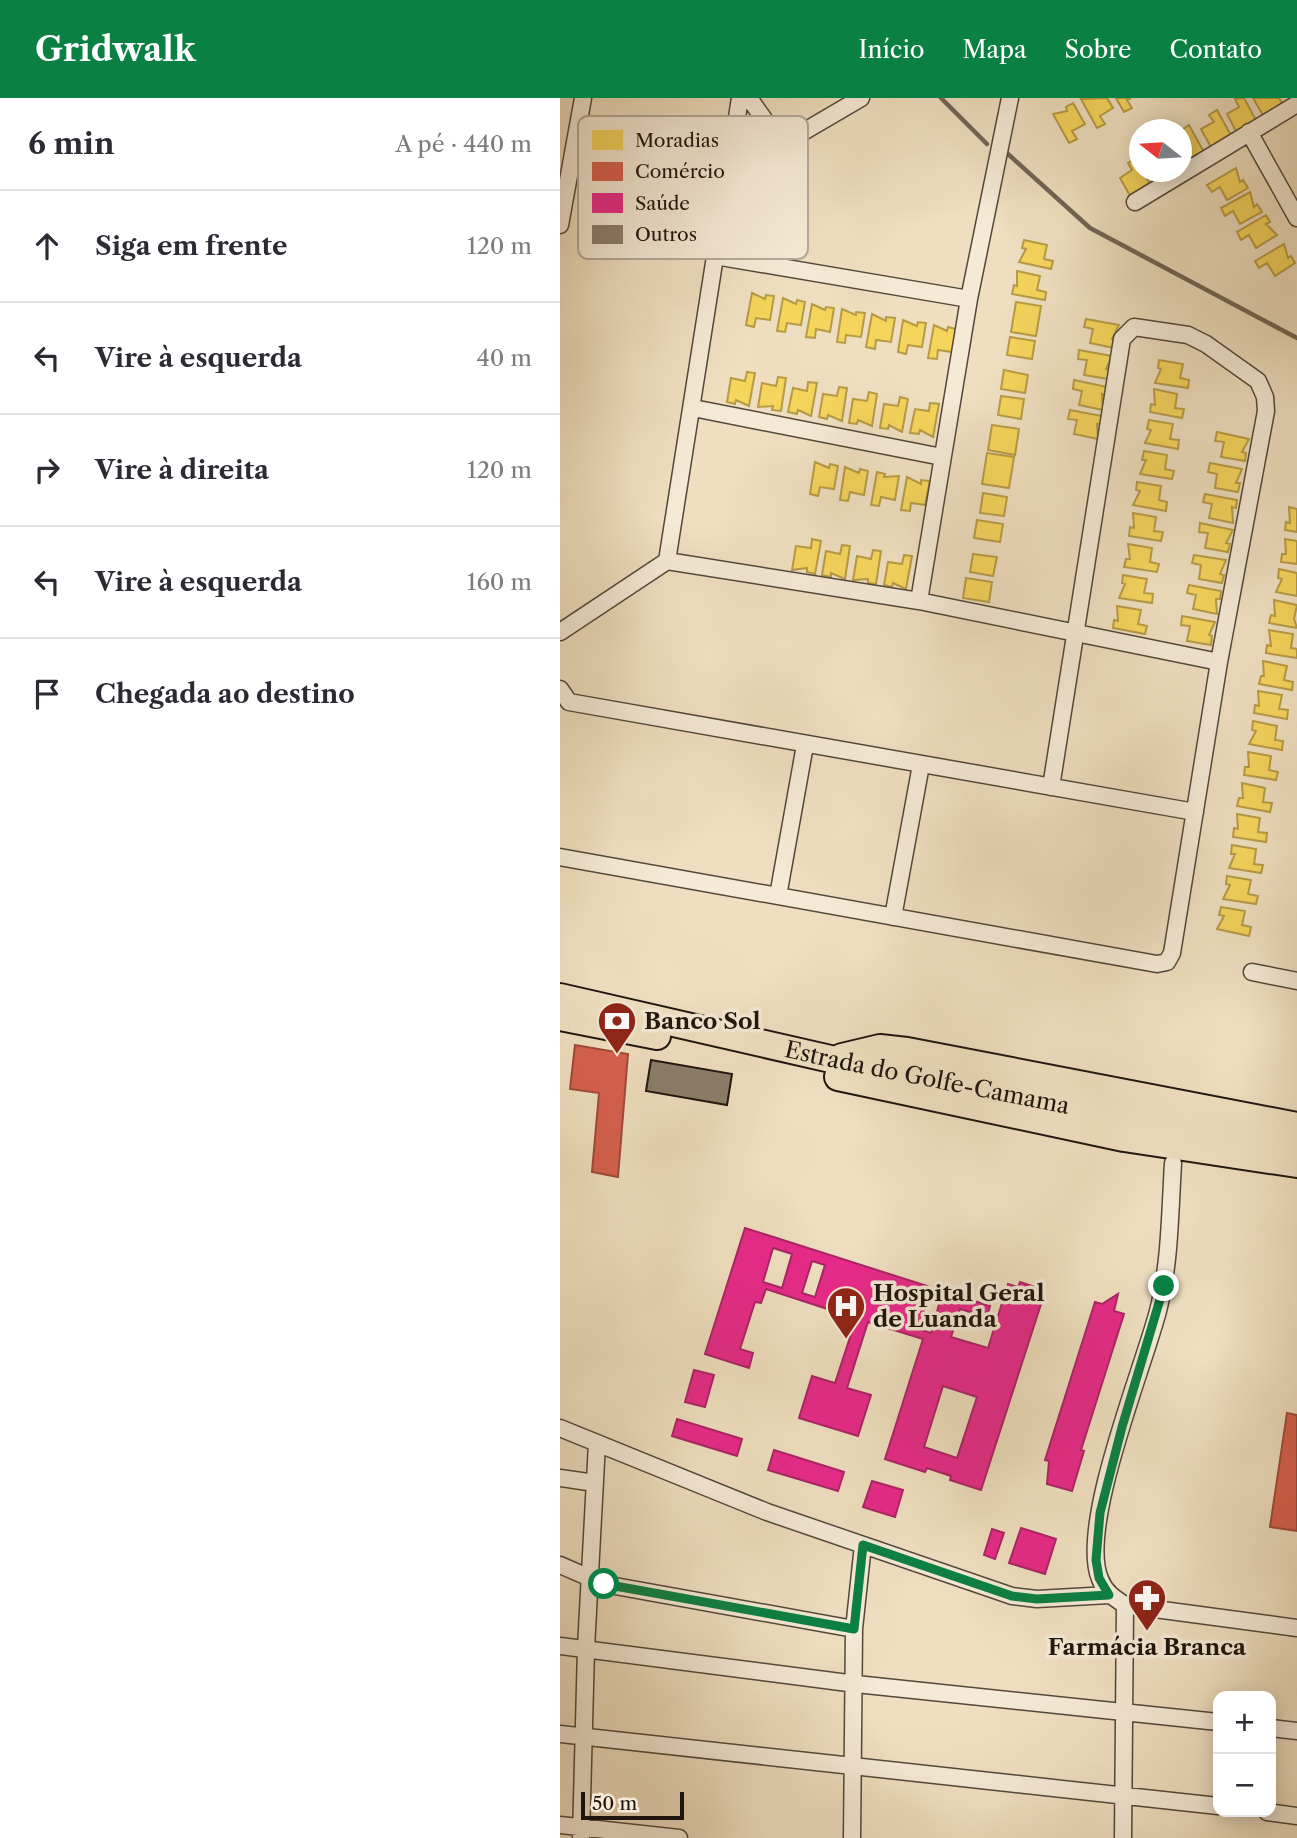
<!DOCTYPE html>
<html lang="pt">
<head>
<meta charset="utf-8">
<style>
	:root { --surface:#fff; --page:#f7f7f7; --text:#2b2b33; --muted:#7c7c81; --line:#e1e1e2; --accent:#0b8043 }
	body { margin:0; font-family:"Libre Caslon Text",serif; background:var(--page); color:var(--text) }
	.controls { position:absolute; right:21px; bottom:21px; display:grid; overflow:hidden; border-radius:14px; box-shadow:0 4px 18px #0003 }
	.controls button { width:63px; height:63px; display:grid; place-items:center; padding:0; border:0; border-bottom:2px solid var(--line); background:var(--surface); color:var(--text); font:35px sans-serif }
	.compass { position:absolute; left:569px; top:21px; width:63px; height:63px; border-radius:50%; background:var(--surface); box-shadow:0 4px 18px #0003; rotate:287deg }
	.scale { position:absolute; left:21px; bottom:18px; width:103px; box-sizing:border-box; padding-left:7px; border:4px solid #1f150e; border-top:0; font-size:19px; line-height:24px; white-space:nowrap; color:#1f150e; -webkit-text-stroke:5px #f5ead6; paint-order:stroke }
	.stop { position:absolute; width:21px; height:21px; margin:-16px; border:5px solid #0b8043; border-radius:50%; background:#fff }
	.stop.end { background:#0b8043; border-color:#fff; box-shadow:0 2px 7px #0008 }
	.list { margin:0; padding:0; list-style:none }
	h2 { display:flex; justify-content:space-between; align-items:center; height:91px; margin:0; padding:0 28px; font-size:30px }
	h2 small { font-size:23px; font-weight:400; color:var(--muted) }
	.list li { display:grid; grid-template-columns:46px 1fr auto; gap:21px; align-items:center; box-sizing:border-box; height:112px; padding:0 28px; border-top:2px solid var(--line) }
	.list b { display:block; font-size:26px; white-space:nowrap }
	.list em { font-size:23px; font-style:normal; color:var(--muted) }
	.icon { flex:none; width:38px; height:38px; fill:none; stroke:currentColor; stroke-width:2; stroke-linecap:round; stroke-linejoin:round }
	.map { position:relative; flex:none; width:737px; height:1740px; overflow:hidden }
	header { display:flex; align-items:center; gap:42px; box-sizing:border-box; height:98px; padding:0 35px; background:var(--accent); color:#fff }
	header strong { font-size:33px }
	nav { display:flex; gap:38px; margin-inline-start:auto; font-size:24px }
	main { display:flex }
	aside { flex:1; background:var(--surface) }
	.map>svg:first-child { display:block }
	.homes { fill:#f6d55c; stroke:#b69b45; stroke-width:2 }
	.shops { fill:#d6604d; stroke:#9f4a3a; stroke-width:2 }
	.health { fill:#e7298a; stroke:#ab2365; stroke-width:2; fill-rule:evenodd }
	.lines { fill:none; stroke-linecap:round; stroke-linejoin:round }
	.stream { stroke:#716554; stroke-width:4.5 }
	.building { fill:#8b7e6b; stroke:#1f150e; stroke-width:2 }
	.minor-casing { stroke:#53483a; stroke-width:19 }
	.trunk-casing { stroke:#1f150e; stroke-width:30 }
	.minor { stroke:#f5ead6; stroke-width:16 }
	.trunk { stroke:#efdfc0; stroke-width:26 }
	.route { stroke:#0b8043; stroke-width:9 }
	.labels { text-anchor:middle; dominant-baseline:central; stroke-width:7; stroke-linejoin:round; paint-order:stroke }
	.poi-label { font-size:23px; font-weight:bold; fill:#1f150e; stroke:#f5ead6; text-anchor:start }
	.street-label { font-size:23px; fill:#1f150e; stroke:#f5ead6 }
	.key { fill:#f5ead6; stroke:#b5aa9a; stroke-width:2 }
	.key-label { font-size:19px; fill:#1f150e }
</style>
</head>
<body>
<header>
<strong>Gridwalk</strong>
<nav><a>Início</a><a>Mapa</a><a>Sobre</a><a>Contato</a></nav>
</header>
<main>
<aside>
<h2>6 min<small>A pé · 440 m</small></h2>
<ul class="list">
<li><svg class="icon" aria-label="ahead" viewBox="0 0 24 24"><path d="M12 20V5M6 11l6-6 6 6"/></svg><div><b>Siga em frente</b></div><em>120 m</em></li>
<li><svg class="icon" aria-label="left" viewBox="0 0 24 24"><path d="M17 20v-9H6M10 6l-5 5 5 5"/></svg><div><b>Vire à esquerda</b></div><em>40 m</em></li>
<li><svg class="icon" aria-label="right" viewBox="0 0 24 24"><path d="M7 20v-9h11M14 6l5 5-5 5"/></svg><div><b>Vire à direita</b></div><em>120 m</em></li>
<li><svg class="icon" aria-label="left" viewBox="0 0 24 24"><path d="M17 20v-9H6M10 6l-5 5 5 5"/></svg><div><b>Vire à esquerda</b></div><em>160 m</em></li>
<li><svg class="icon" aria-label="arrive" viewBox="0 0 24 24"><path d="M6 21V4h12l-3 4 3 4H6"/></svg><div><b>Chegada ao destino</b></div></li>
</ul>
</aside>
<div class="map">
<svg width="737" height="1740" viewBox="0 0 737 1740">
	<rect width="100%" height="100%" fill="#efdfc0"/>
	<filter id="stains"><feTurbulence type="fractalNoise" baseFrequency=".00286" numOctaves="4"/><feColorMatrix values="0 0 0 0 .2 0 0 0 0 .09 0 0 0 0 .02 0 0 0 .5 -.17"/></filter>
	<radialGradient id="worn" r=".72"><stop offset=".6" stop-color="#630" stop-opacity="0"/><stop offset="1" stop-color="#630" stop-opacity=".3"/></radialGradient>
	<!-- homes -->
	<path class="homes" d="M547 0 553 10 540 18 545 26 537 30 521 1Z
		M556 0H571L567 2 572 10 564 14Z
		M684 0 698 26 678 37 667 16 679 9 675 1Z
		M693 0H719L725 10 705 21Z
		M513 5 525 26 512 33 517 41 509 45 493 16 507 13 506 9Z
		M657 12 673 41 653 53 641 31 654 24 649 17Z
		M629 27 645 56 638 60 636 57 626 68 622 61V42L626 40 622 32Z
		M575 60 580 74H583L592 89 578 93 580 96 572 101 560 80 572 72 568 65Z
		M676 70 680 84 683 82 688 90 667 102 660 89 652 94 647 87Z
		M690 94 694 109 697 106 702 114 680 126 673 113 665 118 661 110Z
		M706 117 710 124 706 126 717 137 696 150 689 137 681 142 677 134Z
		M464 142 487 147 484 161 493 163 491 171 459 164 466 151 462 150Z
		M724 146 728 160 731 158 735 165 715 178 707 165 699 170 695 163Z
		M457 173 480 178 477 192 486 194 485 202 452 196 454 187 457 188Z
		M192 195 205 201 206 197 214 198 210 222 196 220 194 229 186 227Z
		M223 200 236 206 237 202 245 204 241 227 227 225 225 234 217 233Z
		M456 204 481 208 476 238 451 234Z
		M252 206 265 212 266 209 274 210 270 234 256 231 255 240 246 239Z
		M282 211 296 217V214L305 215 301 239 286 237 285 245 277 244Z
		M312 216 326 223V219L335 220 331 244 316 242 315 251 306 249Z
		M526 221 559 227 552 241H556L554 250 530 245 533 231 524 229Z
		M343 222 357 228 358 224 366 225 362 249 348 247 346 256 338 254Z
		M374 227 387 233 388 229 396 231 392 254 378 252 377 261 368 260Z
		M450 239 475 243 472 261 447 257Z
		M519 252 552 258 546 271 549 272 548 281 524 277 527 262 518 261Z
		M599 262 623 266 620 280 629 282 628 290 595 285 601 271 598 270Z
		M444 272 468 277 465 295 441 291Z
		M187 274 195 275 189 308 176 302 175 306 167 304 171 280 185 283Z
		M218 279 226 280 221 313 212 312 213 308 198 309 202 285 216 288Z
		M514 282 547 289 545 297 542 296 543 312 519 307 522 293 513 291Z
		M248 284 257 285 251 318 238 312 237 316 228 314 233 290 247 293Z
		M279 289 287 290 282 323 268 317 267 321 259 319 263 296 277 298Z
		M594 291 617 296 615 310 624 311 622 320 590 314 591 306 595 307Z
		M309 294 317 296 312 328 298 322 297 326 289 325 293 301 307 303Z
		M441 298 464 301 461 321 438 317Z
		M340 299 348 301 342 334 329 327 328 331 320 330 324 306 338 308Z
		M370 305 379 306 373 339 360 332 359 336 350 335 355 311 369 313Z
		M510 312 542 318 541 326H537L538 341 514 336 517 322 508 321Z
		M589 322 613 326 610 341 619 342 618 351 585 345 591 332 587 331Z
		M432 327 459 331 455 357 428 352Z
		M657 334 689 341 682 354 686 355 685 363 661 359 664 344 655 343Z
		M584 353 607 357 605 371 614 373 612 381 580 376 586 362H582Z
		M427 355 454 359 449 390 422 386Z
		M255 364 269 370 270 366 278 368 274 391 260 389 258 398 250 396Z
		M650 365 682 371 676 385H680L678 394 655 390 657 376 648 374Z
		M285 369 299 375 300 371 308 373 304 397 290 394 288 403 280 402Z
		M317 374 325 376 324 379 339 378 335 402 321 399 319 408 311 407Z
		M347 379 361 386V382L370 383 365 407 351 405 350 413 341 412Z
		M577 384 601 388 599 402 607 404 606 413 573 407 580 393 576 392Z
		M423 395 447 399 444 418 420 415Z
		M645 396 677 402 676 410 672 409 673 425 649 420 652 406 643 404Z
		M729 409 737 411V434L725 432 726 424 730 425Z
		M573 415 596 419 594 433 603 434 601 443 569 438 570 429 574 430Z
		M417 422 443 426 440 444 414 440Z
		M640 425 673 432 666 445 670 446 668 454 645 450 648 435 639 434Z
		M252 441 261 443 255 476 247 474V470L232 472 236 448 251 450Z
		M725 441 737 443V466L721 464 722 456H726Z
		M568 446 592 450 590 464 599 466 597 474 564 469 566 461H570Z
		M282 447 290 448 285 481 271 475V479L262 477 266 453 280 456Z
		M313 452 321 453 316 486 308 485V481L293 482 297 458 311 461Z
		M413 456 437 459 433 478 410 474Z
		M344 457 352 458 346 491 333 485 332 489 324 487 328 464 342 466Z
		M634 457 666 462 660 476 664 477 662 485 639 481 641 467 632 465Z
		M719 471 737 475V498L716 494 722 481 718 480Z
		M563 477 587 481 584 495 593 496 592 505 559 500 565 486 562 485Z
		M406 480 432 484 429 504 403 500Z
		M629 487 661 493 660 501H656L657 516 633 511 636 497 627 495Z
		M714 502 737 507 734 521 737 530 709 525 711 517 715 518Z
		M557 508 581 512 578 526 587 528 585 536 553 530 554 522 558 523Z
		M622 518 655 524 649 537 652 538 651 547 627 543 630 528 621 527Z
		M709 532 733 536 731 550 737 551V560L706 555 707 547 711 548Z
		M703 563 727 568 724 582 733 584 732 592 699 586 701 578H704Z
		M698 593 722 597 719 611 728 612 727 621 694 615 695 607 699 608Z
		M693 623 717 628 715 642 723 643 722 652 689 646 696 633 692 632Z
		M688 654 711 658 709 672 718 674 716 682 684 677 685 669H689Z
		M682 685 705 690 703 704 712 705 710 714 677 708 679 700H683Z
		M677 716 700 720 698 734 707 735 706 744 673 739 674 730 678 731Z
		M672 747 696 751 694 766 703 767 701 775 669 770 675 756H671Z
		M667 778 691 782 688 796 698 798 696 806 663 801 670 787 666 786Z
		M661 809 685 813 682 827 691 829 689 838 657 831 664 818 659 817Z"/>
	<!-- shops -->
	<path class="shops" d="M15 947 68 956 58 1079 32 1074 39 995 10 991Z
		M727 1315 737 1317V1433L710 1429Z"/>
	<!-- health -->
	<path class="health" d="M185 1130 430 1208 427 1219 400 1211 391 1239 428 1250 448 1186 458 1189 460 1184 481 1191 479 1198 483 1200 421 1392 390 1382 391 1378 367 1370 365 1374 325 1361 363 1241 308 1224 287 1290 311 1297 298 1338 239 1320 252 1278 275 1285 295 1224 288 1221 289 1218 206 1191 201 1205 195 1204 180 1251 193 1255 189 1270 145 1256ZM213 1150 232 1156 222 1190 203 1184ZM252 1163 265 1167 255 1199 242 1195ZM368 1199 380 1203 371 1235 358 1231ZM383 1288 417 1299 397 1360 364 1349Z
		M558 1196 554 1213 564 1216 521 1352 524 1353 512 1393 487 1386 489 1363 485 1362 535 1204 542 1206Z
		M134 1272 154 1277 145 1309 125 1304Z
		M117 1321 182 1341 177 1358 112 1338Z
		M214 1352 284 1374 278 1393 208 1372Z
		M312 1383 343 1392 335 1419 303 1409Z
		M461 1430 496 1441 485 1476 449 1465Z
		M432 1431 444 1435 435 1461 424 1457Z"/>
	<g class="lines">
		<!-- stream -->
		<path class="stream" d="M381 0 427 46
			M448 56 530 130 737 240"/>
	</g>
	<!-- building -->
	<path class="building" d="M91 962 172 976 167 1007 86 993Z"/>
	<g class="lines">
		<!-- minor casing -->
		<g class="minor-casing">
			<path id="minor" d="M189 0 221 45
				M689 34 737 120
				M168 78 301 0
				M575 104 737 6
				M0 127 23 0
				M155 158 409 201
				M133 310 382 359
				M107 463 359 503 659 564
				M359 503 409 201 450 0
				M0 534 107 463 180 0
				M0 591 9 604 635 714
				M0 759 597 866 607 864 612 855 659 564 706 313 705 299 698 283 646 246 628 237 574 229 562 241 491 689
				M218 798 245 647
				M333 819 361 667
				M692 874 737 883
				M613 1065C610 1114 610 1166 598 1213 583 1271 518 1429 540 1481 545 1494 554 1500 565 1507L737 1530
				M0 1330 207 1414 452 1498 477 1501 549 1497
				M0 1380 35 1385
				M0 1467 44 1486 294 1531
				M0 1548 296 1586 658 1624
				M711 1630 737 1633
				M0 1636 658 1708
				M707 1714 737 1718
				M0 1727 119 1740
				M21 1740 26 1550 37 1345
				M292 1740 294 1531 303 1447
				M563 1740 565 1507"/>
		</g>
		<!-- trunk casing -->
		<g class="trunk-casing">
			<g id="trunk">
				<path id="s1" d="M0 899 275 962 610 1028 737 1046"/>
				<path d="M0 919 97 938"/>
				<path d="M282 959 320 950 347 953 737 1028"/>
				<path d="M278 979 564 1040 737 1066"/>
			</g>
		</g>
		<!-- minor -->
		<use href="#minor" class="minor"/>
		<!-- trunk -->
		<use href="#trunk" class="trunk"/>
	</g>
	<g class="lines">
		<!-- route -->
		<path class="route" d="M44 1486 294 1531 303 1447 452 1498 477 1501 549 1497 539 1480 536 1462 540 1415 562 1329 604 1188"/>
	</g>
	<!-- icons -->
	<defs>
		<g id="bank-pin" transform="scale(2.0125)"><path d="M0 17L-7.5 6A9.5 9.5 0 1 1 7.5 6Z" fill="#8f2418" stroke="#f5ead6"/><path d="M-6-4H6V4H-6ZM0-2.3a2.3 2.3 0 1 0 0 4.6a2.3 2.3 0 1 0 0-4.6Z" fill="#fff"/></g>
		<g id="hospital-pin" transform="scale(2.0125)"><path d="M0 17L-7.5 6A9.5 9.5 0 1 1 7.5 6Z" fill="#8f2418" stroke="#f5ead6"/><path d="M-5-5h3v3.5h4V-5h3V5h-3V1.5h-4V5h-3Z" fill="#fff"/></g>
		<g id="pharmacy-pin" transform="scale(2.0125)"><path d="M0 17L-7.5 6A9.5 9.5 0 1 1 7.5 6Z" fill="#8f2418" stroke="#f5ead6"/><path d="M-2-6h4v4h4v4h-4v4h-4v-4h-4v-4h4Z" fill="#fff"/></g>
	</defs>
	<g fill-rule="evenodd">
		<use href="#bank-pin" x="57" y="923"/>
		<use href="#hospital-pin" x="286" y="1208"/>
		<use href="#pharmacy-pin" x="587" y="1500"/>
	</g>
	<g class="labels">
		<!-- poi labels -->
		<g class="poi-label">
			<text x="84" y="923">Banco Sol</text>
			<text x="313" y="1195">Hospital Geral<tspan x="313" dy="26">de Luanda</tspan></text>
			<text x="587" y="1549" text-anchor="middle">Farmácia Branca</text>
		</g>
		<!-- street labels -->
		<g class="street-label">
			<text stroke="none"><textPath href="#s1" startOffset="376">Estrada do Golfe-Camama</textPath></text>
		</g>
	</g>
	<!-- legend -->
	<rect x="18" y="18" width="230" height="143" rx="10" class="key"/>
	<rect x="32" y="32" width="31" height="20" fill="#f6d55c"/>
	<rect x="32" y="64" width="31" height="19" fill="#d6604d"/>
	<rect x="32" y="95" width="31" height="20" fill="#e7298a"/>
	<rect x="32" y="127" width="31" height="19" fill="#8b7e6b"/>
	<g class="key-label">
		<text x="75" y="49">Moradias</text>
		<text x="75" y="80">Comércio</text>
		<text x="75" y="112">Saúde</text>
		<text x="75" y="143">Outros</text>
	</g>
	<rect width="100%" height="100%" filter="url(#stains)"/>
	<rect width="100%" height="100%" fill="url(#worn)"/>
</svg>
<div class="controls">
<button>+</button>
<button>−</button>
</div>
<svg class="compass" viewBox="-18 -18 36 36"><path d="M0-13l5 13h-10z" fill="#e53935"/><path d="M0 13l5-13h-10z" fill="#7c7c81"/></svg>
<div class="scale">50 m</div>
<div class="stop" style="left:44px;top:1486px"></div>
<div class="stop end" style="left:604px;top:1188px"></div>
</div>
</main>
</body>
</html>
